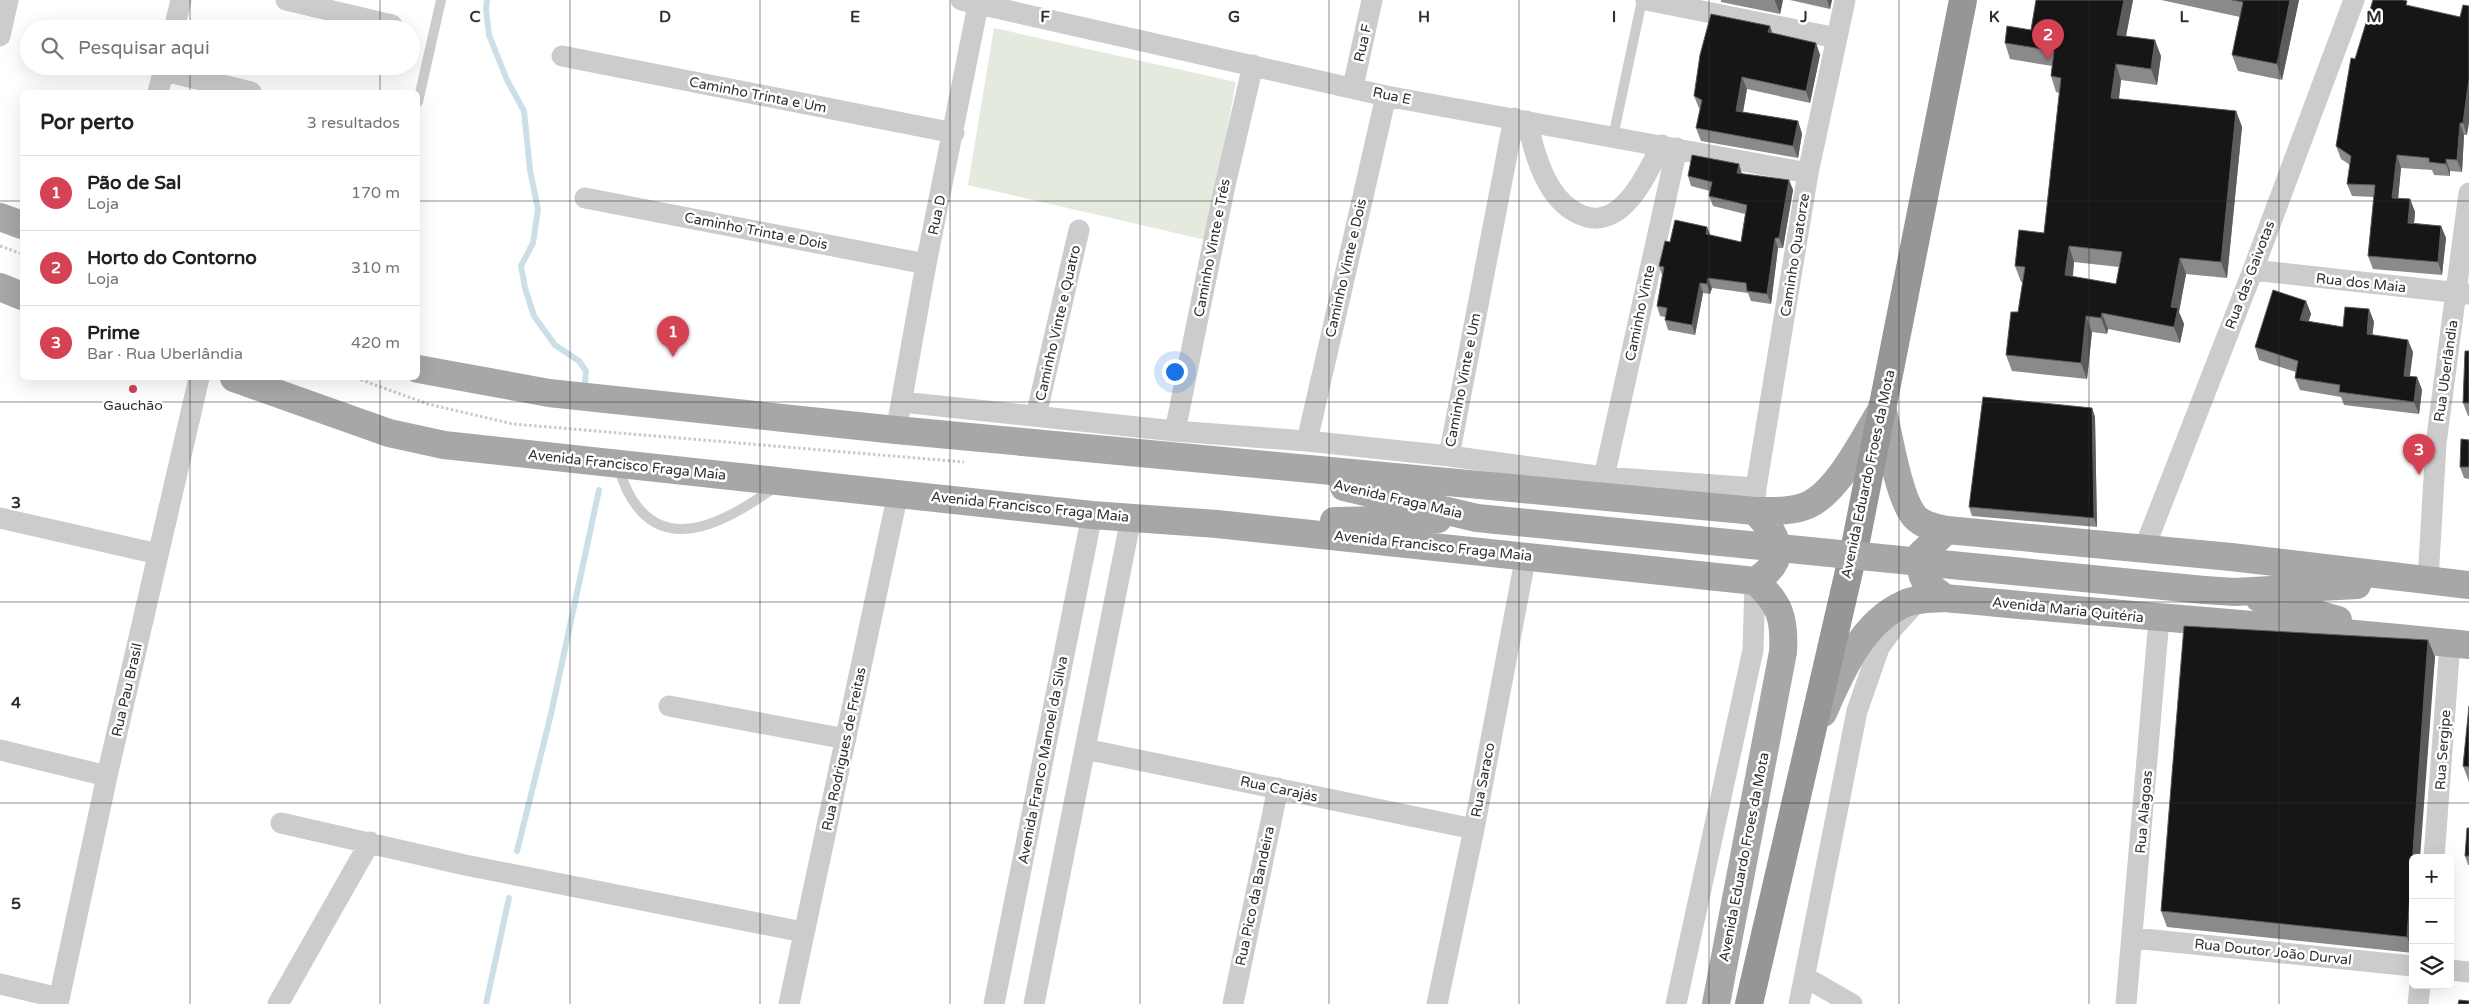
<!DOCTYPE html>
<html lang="pt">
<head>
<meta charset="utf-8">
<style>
	:root { --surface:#fff; --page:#f2f2f2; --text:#202124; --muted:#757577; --line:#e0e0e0; --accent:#d44254 }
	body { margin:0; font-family:"Varela Round",sans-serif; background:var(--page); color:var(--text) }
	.controls { position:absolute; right:15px; bottom:15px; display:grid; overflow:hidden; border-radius:8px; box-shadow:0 5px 20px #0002 }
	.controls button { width:45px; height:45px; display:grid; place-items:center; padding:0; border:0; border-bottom:1px solid var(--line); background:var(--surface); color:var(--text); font:25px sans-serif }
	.you { position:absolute; left:1174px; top:371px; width:18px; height:18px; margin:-12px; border:4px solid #fff; border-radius:50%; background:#1a73e8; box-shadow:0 0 0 8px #1a73e833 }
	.badge { display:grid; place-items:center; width:32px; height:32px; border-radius:50%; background:var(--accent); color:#fff; font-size:16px; font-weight:700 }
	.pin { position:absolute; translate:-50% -41px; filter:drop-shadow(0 1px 2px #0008) }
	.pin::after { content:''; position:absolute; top:26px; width:18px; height:15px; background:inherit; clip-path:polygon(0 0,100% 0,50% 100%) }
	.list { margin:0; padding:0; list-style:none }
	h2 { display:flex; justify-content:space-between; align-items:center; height:65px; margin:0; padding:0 20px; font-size:21px }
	h2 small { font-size:16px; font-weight:400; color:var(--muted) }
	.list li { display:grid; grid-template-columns:32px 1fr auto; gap:15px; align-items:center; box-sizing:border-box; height:75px; padding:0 20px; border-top:1px solid var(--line) }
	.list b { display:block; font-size:19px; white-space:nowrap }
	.list p { margin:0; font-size:16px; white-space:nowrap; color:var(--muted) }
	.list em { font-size:16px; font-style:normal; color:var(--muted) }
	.icon { flex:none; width:28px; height:28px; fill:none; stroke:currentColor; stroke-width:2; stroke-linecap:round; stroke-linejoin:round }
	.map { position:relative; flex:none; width:2469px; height:1004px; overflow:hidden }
	.search { position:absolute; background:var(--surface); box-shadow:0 5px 20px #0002; left:20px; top:20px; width:400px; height:55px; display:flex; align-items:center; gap:12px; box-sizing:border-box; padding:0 18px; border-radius:28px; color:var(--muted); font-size:19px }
	.panel { position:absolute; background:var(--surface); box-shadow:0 5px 20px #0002; left:20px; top:90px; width:400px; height:290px; border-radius:8px }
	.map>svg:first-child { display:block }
	.green { fill:#e5eade }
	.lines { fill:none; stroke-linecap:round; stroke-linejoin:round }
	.stream { stroke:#ccdfe8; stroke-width:6 }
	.path { stroke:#c9c9c9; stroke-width:3; stroke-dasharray:2.5 2.5; stroke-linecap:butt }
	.lane { stroke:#ccc; stroke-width:10 }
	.street { stroke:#ccc; stroke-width:21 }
	.primary { stroke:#a7a7a7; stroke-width:28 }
	.highway { stroke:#969696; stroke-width:28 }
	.primary-bridge { stroke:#a7a7a7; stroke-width:28 }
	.wall { fill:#8a8a8a; fill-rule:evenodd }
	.shaded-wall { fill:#5c5c5c }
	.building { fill:#161616; stroke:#5c5c5c; fill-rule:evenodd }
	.grid { fill:none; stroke:#2f2f2f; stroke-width:1; stroke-opacity:0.55 }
	.poi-dot { fill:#d44254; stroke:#fff; stroke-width:2 }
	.labels { text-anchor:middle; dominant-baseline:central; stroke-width:5; stroke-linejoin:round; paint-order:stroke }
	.street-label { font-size:14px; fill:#2f2f2f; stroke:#fff }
	.poi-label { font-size:14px; fill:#2f2f2f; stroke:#fff }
	.grid-label { font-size:16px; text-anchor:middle; font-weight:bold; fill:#2f2f2f; stroke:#fff; stroke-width:5; stroke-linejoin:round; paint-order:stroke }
</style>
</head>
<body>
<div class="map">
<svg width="2469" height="1004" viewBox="0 0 2469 1004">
	<rect width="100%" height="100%" fill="#fff"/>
	<!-- green -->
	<path class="green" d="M994 28 1236 82 1206 240 968 185Z"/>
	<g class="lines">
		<!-- stream -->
		<path class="stream" d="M487 0 486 9 489 35 507 80 524 111 530 170 538 209 533 243 521 266 525 288 534 316 555 345 579 361 586 371 585 384
			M517 851 551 714 599 490
			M486 1004 509 898"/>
		<!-- path -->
		<path class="path" d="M0 246 22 254
			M356 378 428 404 513 424 964 462"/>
		<!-- lane -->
		<path class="lane" d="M418 102 441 0
			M1613 137 1642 0
			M618 467C621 475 624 484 628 492 664 562 732 517 777 486"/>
		<!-- street -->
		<path class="street" d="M286 0 392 25
			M961 0 1386 96 1808 173
			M1646 0 1837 38
			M174 29 181 0
			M0 36 8 0
			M562 56 954 133
			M164 71 251 92
			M1353 87 1372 0
			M158 92 165 66
			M1514 118 1449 456 1604 477 1756 488
			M1527 121C1535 157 1548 206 1587 217 1601 221 1615 214 1625 204 1641 188 1651 165 1662 145
			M585 198 926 264
			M2253 270 2469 294
			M902 402 1175 431 1307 441 1449 456
			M899 415 926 264 979 0
			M1036 416 1079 230
			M1175 431 1224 190 1253 65
			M1307 441 1386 96
			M1604 477 1677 148
			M1755 502 1756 488 1808 173 1845 0
			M0 518 158 554
			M2144 549 2253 270 2354 0
			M2428 580 2436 444 2469 193
			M669 706 846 739
			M1085 749 1474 829
			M0 750 107 776
			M281 823 465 865 803 932
			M2434 858 2450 643
			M2133 938 2413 966
			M2450 970 2469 972
			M1805 977 1852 1004
			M0 984 59 998
			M58 1004 107 776 199 378
			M278 1004 370 842
			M789 1004 898 493
			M994 1004 1092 515
			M1034 1004 1131 518
			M1233 1004 1278 788
			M1437 1004 1474 829 1526 555
			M1676 1004 1753 650 1755 581
			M1799 1004 1857 711 1879 648 1893 628 1915 604
			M2126 1004 2159 619
			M2418 1004 2420 985"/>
		<!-- primary -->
		<path class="primary" d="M0 217 22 225
			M0 287 22 296
			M418 369 549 393 896 430 1755 511C1773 511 1792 512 1808 505 1839 491 1864 437 1882 409
			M234 378 389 433 444 445 1092 515 1217 524 1755 581C1780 603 1785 619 1783 652L1716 1004
			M1882 407C1889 434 1898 498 1915 517 1923 526 1936 528 1947 530L2231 557 2469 585
			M1344 487 1477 518 1497 520
			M1334 521 1438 519
			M1755 581C1790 559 1779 536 1755 511
			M2204 590 2235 592 2357 585
			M1945 598C1925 583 1919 580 1921 554L1947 530
			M2259 598 2338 620
			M1823 713C1840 674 1862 622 1904 604 1916 598 1932 599 1945 598 2120 615 2295 627 2469 645"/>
		<!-- highway -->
		<path class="highway" d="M1749 1004 1856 541 1963 0"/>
		<!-- primary-bridge -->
		<path class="primary-bridge" d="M1497 520 2204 590"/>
	</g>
	<!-- wall -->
	<path class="wall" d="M1721 0H1783L1780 14 1721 2Z
		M1790 0H1832L1830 9Z
		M2036 0H2133L2126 36 2161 56 2157 85 2121 80 2119 99 2236 111 2242 127 2227 278 2186 274 2179 312 2184 324 2180 343 2108 329 2107 334 2092 332 2087 379 2012 371 2006 355 2018 312 2023 282H2021L2015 266 2044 233 2059 93 2056 92 2051 76 2052 66 2010 59 2005 43 2031 30ZM2074 262 2119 267 2116 284 2073 277Z
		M2161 0H2299L2282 80 2238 71 2232 55 2240 17Z
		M2409 6 2460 17 2467 135H2464L2462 172 2450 171V176L2434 175 2432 170 2401 168 2398 198 2410 199 2415 212 2414 223 2441 226 2446 238 2442 275 2373 269 2368 256 2374 197 2352 196 2347 184 2350 165 2341 159 2336 146 2355 59Z
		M1772 33 1816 43 1820 55 1810 103 1747 89 1743 112 1798 121 1802 134 1798 158 1701 141 1696 128 1700 109 1699 108 1694 96Z
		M1742 174 1789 180 1793 190 1783 248H1778L1771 304 1751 301 1748 293 1712 288 1710 294 1703 293 1695 335 1668 330 1665 320V317L1660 316 1657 306 1662 275 1659 266 1670 242 1707 227 1710 235 1741 242 1745 214 1713 206 1709 196 1710 191 1691 186 1688 176Z
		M2306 301 2311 314 2308 321 2343 327 2369 309 2374 322 2372 335 2413 352 2410 376 2417 377 2422 390 2419 414 2344 405 2341 397 2300 390 2295 378 2296 372 2259 360 2255 347Z
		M2469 351V416H2468L2463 403Z
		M2092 408 2095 417 2097 527 1972 516 1969 507Z
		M2469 440V479L2464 478 2460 467Z
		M2428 640 2435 657 2413 858V953L2167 927 2161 911Z
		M2469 706V782L2463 766Z
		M2469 828V865H2468L2465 856Z"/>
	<!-- shaded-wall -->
	<path class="shaded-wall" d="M1775 0H1783L1780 14 1775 1Z
		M1827 0H1832L1830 9Z
		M2124 0H2133L2123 51 2117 35Z
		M2290 0H2299L2282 80 2277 64Z
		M1770 26 1774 38 1768 32Z
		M2155 40 2161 56 2157 85 2151 69Z
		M1816 43 1820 55 1810 103 1806 91Z
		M2116 64 2121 80 2117 114 2111 98Z
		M1742 77 1747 89 1741 123 1736 111Z
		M2469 79V123L2467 135 2463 123Z
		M2236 111 2242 127 2227 278 2221 262Z
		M1798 121 1802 134 1798 158 1793 146Z
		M2460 123 2464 135 2462 172 2457 160Z
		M2397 155 2401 168 2397 210 2392 198Z
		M2446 159 2450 171V176L2446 164Z
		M1739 164 1742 174 1737 173Z
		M1789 180 1793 190 1783 248 1779 238Z
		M2410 199 2415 212 2413 235 2408 223Z
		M2441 226 2446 238 2442 275 2438 262Z
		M1707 227 1711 237 1706 234Z
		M1775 238 1778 248 1771 304 1767 294Z
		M2069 246 2074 262 2071 291 2065 275Z
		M2180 258 2186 274 2179 312 2184 324 2180 343 2174 327 2171 307Z
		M1708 278 1712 288 1710 294 1707 284Z
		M1700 283 1703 293 1695 335 1692 325Z
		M2306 301 2311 314 2305 333 2300 320Z
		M2369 309 2374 322 2371 347 2367 334Z
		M2102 313 2108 329 2107 334 2101 318Z
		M2086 316 2092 332 2087 379 2081 363Z
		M2408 340 2413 352 2408 388 2404 376Z
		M2417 377 2422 390 2419 414 2414 402Z
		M2092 408 2095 417 2097 527 2094 518Z
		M2428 640 2435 657 2420 858H2413V953L2407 937Z"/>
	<!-- building -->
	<path class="building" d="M2036 0H2124L2117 35 2155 40 2151 69 2116 64 2111 98 2236 111 2221 262 2180 258 2171 307 2178 308 2174 327 2102 313 2101 318 2086 316 2081 363 2006 355 2011 312H2018L2025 267 2015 266 2019 230 2044 233 2061 78 2051 76 2054 51 2005 43 2007 26 2031 30ZM2069 246 2122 252 2116 284 2065 275Z
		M2232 0H2290L2277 64 2232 55 2243 2Z
		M2373 0H2403L2407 1 2406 5 2460 17 2463 5 2469 6V79L2463 123H2460L2457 160 2446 159V164L2429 162V158L2397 155 2392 198 2410 199 2408 223 2441 226 2438 262 2368 256 2375 185 2347 184 2351 156 2336 146 2351 58 2355 59Z
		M1711 14 1770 26 1768 32 1816 43 1806 91 1742 77 1736 111 1798 121 1793 146 1696 128 1702 100 1694 96 1700 55Z
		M1692 155 1739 164 1737 173 1789 180 1779 238H1775L1767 294 1747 291 1746 283 1708 278 1707 284 1700 283 1692 325 1665 320 1667 308 1657 306 1664 267 1659 266 1665 241 1670 242 1675 220 1707 227 1706 234 1741 242 1747 205 1709 196 1712 182 1688 176Z
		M2273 290 2306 301 2300 320 2343 327 2345 307 2369 309 2367 334 2408 340 2404 376 2417 377 2414 402 2339 392 2340 385 2295 378 2298 361 2255 347Z
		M2465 351H2469V403H2463Z
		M1983 397 2092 408 2094 518 1969 507Z
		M2461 439 2469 440V467H2460Z
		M2184 626 2428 640 2407 937 2161 911Z
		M2469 706V767L2463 766Z
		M2467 828H2469V856H2465Z
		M2459 1000 2469 1001V1004H2458Z"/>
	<!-- grid -->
	<path class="grid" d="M190 0V29M380 0V29M570 0V1004M760 0V1004M950 0V1004M1140 0V1004M1329 0V1004M1519 0V1004M1709 0V1004M1899 0V1004M2089 0V1004M2279 0V1004M190 66V92M380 66V92M0 201H22M418 201H2469M190 378V1004M380 378V1004M0 402H2469M0 602H2469M0 803H2469"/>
	<!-- markers -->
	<circle class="poi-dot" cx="133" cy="389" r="5"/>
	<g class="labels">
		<!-- street labels -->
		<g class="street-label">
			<text transform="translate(1363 43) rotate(-77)">Rua F</text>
			<text transform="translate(758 95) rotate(11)">Caminho Trinta e Um</text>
			<text transform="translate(1392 96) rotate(12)">Rua E</text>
			<text transform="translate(937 215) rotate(-78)">Rua D</text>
			<text transform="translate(756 231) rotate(11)">Caminho Trinta e Dois</text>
			<text transform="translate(1212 248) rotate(-79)">Caminho Vinte e Três</text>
			<text transform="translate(1795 255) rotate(-81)">Caminho Quatorze</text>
			<text transform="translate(1346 268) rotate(-77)">Caminho Vinte e Dois</text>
			<text transform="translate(2250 275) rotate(-69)">Rua das Gaivotas</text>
			<text transform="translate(2361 283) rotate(6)">Rua dos Maia</text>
			<text transform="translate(1640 313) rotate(-78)">Caminho Vinte</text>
			<text transform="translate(1058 323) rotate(-77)">Caminho Vinte e Quatro</text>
			<text transform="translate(2446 371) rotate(-82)">Rua Uberlândia</text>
			<text transform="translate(1463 380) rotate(-79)">Caminho Vinte e Um</text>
			<text transform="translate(627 465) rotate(6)">Avenida Francisco Fraga Maia</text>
			<text transform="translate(1868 474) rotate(-78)">Avenida Eduardo Froes da Mota</text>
			<text transform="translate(1398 499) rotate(13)">Avenida Fraga Maia</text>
			<text transform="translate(1030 507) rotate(6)">Avenida Francisco Fraga Maia</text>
			<text transform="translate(1433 546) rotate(6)">Avenida Francisco Fraga Maia</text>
			<text transform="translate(2068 610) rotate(6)">Avenida Maria Quitéria</text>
			<text transform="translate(127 690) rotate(-77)">Rua Pau Brasil</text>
			<text transform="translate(844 749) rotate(-78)">Rua Rodrigues de Freitas</text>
			<text transform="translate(2443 750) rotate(-86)">Rua Sergipe</text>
			<text transform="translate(1043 760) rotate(-79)">Avenida Franco Manoel da Silva</text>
			<text transform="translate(1483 780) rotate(-79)">Rua Saraco</text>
			<text transform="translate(1279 789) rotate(12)">Rua Carajás</text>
			<text transform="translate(2144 812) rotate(-85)">Rua Alagoas</text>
			<text transform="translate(1744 857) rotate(-79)">Avenida Eduardo Froes da Mota</text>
			<text transform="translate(1255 896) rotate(-78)">Rua Pico da Bandeira</text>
			<text transform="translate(2273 952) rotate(6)">Rua Doutor João Durval</text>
		</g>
		<!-- poi labels -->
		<g class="poi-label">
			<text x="133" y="405">Gauchão</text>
		</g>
	</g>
	<g class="grid-label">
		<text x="475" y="22">C</text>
		<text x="665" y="22">D</text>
		<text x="855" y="22">E</text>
		<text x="1045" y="22">F</text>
		<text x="1234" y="22">G</text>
		<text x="1424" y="22">H</text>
		<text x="1614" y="22">I</text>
		<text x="1804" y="22">J</text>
		<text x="1994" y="22">K</text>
		<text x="2184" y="22">L</text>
		<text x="2374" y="22">M</text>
		<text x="16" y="508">3</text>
		<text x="16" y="708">4</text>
		<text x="16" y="909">5</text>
	</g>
</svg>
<div class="controls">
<button>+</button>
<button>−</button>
<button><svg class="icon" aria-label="layers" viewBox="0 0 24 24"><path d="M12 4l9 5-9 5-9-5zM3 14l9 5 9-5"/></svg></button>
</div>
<div class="you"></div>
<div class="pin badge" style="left:673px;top:357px">1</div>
<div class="pin badge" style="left:2048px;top:60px">2</div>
<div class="pin badge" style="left:2419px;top:475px">3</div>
<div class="search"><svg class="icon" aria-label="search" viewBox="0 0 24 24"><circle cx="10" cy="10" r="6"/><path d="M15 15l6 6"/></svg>Pesquisar aqui</div>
<section class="panel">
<h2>Por perto<small>3 resultados</small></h2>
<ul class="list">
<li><span class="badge">1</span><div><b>Pão de Sal</b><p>Loja</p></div><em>170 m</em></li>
<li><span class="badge">2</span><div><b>Horto do Contorno</b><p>Loja</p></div><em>310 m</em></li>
<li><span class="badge">3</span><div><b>Prime</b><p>Bar · Rua Uberlândia</p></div><em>420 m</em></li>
</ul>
</section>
</div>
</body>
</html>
